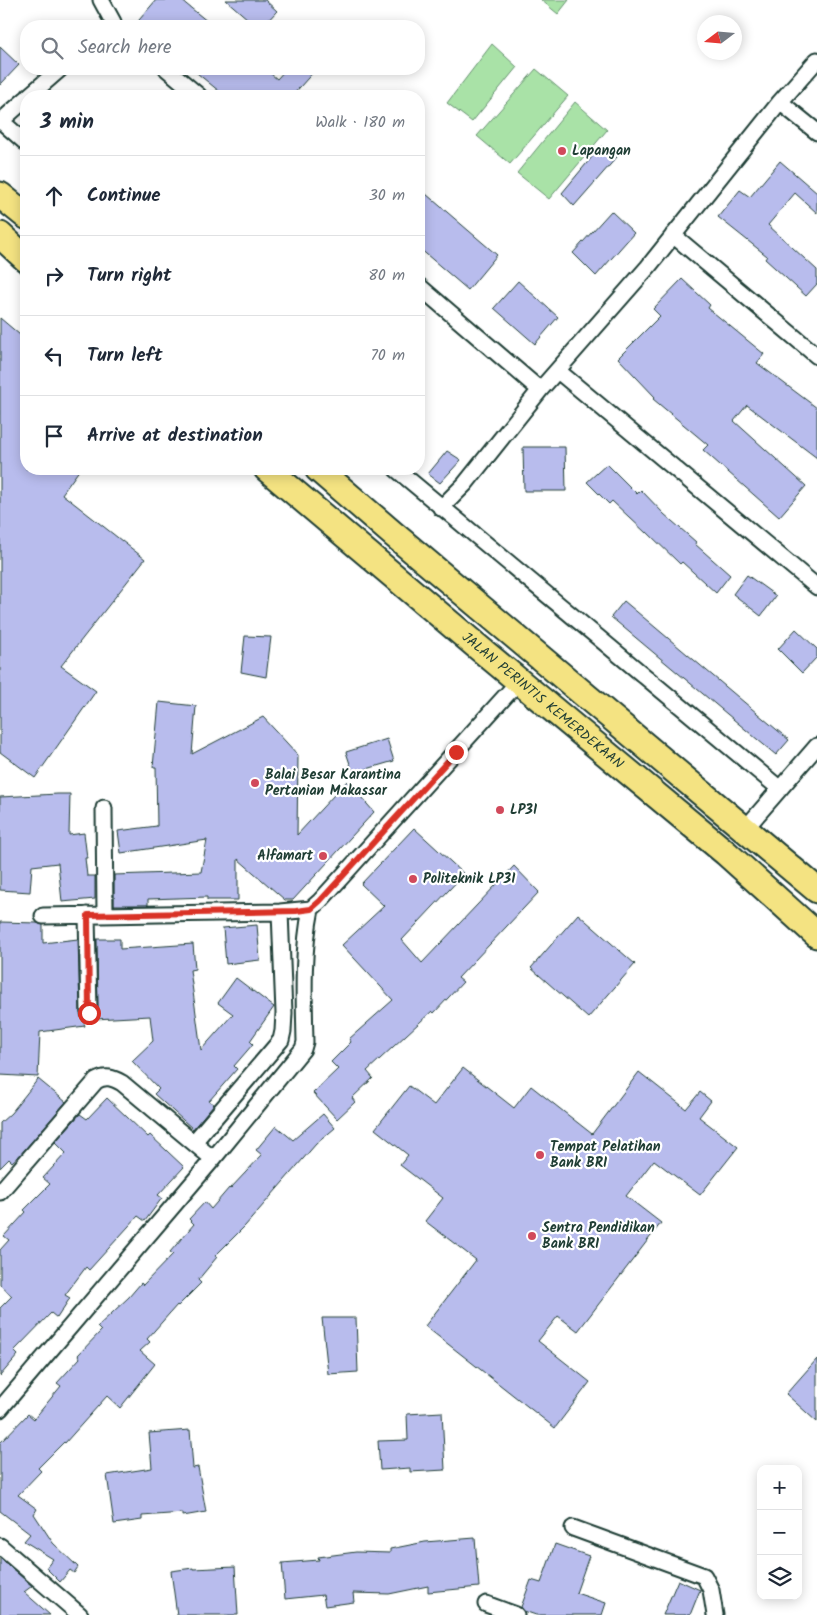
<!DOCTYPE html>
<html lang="en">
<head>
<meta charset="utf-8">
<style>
	:root { --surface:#fff; --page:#f6f6f7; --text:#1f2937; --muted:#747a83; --line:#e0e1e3 }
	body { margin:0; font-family:Kalam,sans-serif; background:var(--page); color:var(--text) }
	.controls { position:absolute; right:15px; bottom:15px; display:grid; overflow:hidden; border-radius:10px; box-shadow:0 2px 12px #0003 }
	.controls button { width:45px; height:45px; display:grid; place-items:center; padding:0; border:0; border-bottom:1px solid var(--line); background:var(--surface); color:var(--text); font:25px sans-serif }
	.compass { position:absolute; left:697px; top:15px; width:45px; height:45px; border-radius:50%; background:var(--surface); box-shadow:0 2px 12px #0003; rotate:254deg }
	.stop { position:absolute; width:15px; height:15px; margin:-11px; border:4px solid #d93025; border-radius:50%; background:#fff }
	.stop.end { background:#d93025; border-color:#fff; box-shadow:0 1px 5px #0008 }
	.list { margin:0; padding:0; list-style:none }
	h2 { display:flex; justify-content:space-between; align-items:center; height:65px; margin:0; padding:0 20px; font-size:21px }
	h2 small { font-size:16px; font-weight:400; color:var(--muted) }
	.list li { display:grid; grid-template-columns:32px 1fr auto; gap:15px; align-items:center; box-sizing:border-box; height:80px; padding:0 20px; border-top:1px solid var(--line) }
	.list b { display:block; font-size:19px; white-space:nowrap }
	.list em { font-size:16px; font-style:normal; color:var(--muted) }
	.icon { flex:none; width:28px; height:28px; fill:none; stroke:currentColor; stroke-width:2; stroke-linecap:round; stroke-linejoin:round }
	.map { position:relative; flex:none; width:817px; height:1615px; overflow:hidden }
	.search { position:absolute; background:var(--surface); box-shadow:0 2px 12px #0003; left:20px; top:20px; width:405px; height:55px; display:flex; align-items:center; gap:12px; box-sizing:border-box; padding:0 18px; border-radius:20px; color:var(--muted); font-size:19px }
	.panel { position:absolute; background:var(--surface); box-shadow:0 2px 12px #0003; left:20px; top:90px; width:405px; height:385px; border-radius:20px }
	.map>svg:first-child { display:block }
	.green { fill:#a9e2a7; stroke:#64906e }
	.building { fill:#b8bced; stroke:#1f3d34 }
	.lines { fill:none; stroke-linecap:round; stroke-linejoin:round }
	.minor-casing { stroke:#1f3d34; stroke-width:19 }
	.trunk-casing { stroke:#1f3d34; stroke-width:29 }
	.minor { stroke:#fff; stroke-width:15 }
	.trunk { stroke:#f4e382; stroke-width:25 }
	.route { stroke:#d93025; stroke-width:6 }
	.poi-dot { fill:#d1495b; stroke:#fff; stroke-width:2 }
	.labels { text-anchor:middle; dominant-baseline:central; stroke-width:4.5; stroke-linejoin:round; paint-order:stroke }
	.poi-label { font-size:14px; font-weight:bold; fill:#1f3d34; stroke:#fff; text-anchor:start }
	.street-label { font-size:14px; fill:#1f3d34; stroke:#fff }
</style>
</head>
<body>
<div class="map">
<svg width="817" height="1615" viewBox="0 0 817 1615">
	<rect width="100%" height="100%" fill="#fff"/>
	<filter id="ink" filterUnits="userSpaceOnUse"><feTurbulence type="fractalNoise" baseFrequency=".02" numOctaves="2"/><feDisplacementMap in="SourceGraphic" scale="10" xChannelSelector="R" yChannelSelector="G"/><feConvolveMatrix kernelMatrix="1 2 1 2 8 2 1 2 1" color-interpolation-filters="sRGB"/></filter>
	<g filter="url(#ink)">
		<!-- green -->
		<path class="green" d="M541 0H569L558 14Z
			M492 44 517 67 472 122 447 103Z
			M536 69 568 96 510 164 477 136Z
			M575 102 607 130 549 199 517 173Z"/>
		<!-- building -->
		<path class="building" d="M156 0H181L213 26H134Z
			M226 0H265L277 11 263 26H256Z
			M0 47 19 65 0 85Z
			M192 69H265L277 79 286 69H316L292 96H225Z
			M601 146 617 157 574 206 562 193Z
			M780 161 817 193V213L795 193 768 225 817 270V284L806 296 765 259 767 256 718 217 740 190 750 197Z
			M426 194 497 255 468 290 419 248V202Z
			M611 211 634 233 596 276 573 253Z
			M682 279 710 305 708 308 764 354 757 363 817 408V458L747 405 734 421 806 486 779 517 703 450 708 445 653 399 655 397 618 358 660 316 653 309Z
			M518 281 558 317 535 344 494 308Z
			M0 318 26 340V469H80L62 494 145 559 61 666 96 691 35 778 0 752Z
			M523 447H565L566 491H524Z
			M447 451 461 460 440 483 428 474Z
			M607 464 637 494 641 490 664 514 696 542 695 544 730 575 716 593 682 562 680 564 647 532 646 533 612 501 609 504 587 482Z
			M747 575 776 596 761 616 733 594Z
			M624 601 789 740 776 755 611 617Z
			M796 629 817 649V657L802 673 778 649Z
			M245 636 271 637 266 677 241 672Z
			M159 702 196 706 192 754 263 717 298 755 297 835 347 781 374 812 293 900H285L238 859V900H207V897L148 899V905H114V875L201 872 207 840 121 853 118 831 157 826 156 767H153Z
			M387 739 394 761 353 773 346 752Z
			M58 794H70L69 835 84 833 87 858H85L87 876H95V899L62 902 58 863 32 866 30 892 0 890V797Z
			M414 828 464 874 402 940 422 963 514 866 539 892 458 978 463 982 434 1013 432 1011 367 1071 373 1078 352 1098 355 1102 337 1119 313 1093 338 1069 331 1062 351 1042 349 1039 393 1000 342 945 384 906 361 884Z
			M578 914 635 964 588 1018 531 968Z
			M0 922 37 923 43 925V943L78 939 80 1013 85 1026 40 1032 38 1077 0 1075Z
			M257 925 260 960 226 964 223 928Z
			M97 939H120V949L193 944 195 969 190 970 201 1050 233 1014 218 1003 236 978 274 1007 250 1041 253 1044 234 1066 237 1069 209 1101 214 1104 193 1129 154 1094 159 1089 132 1061 153 1041 150 1016 95 1019 98 1013Z
			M463 1068 514 1108 531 1086 592 1134 639 1072 686 1109 700 1092 711 1101 699 1117 738 1147 700 1195 654 1160 626 1196 661 1223 578 1331 558 1316 538 1341 590 1382 555 1428 425 1326 476 1260 425 1221 443 1198 400 1165 408 1155 375 1129 409 1086 434 1105Z
			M38 1079 66 1102 20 1155 12 1162 9 1159 0 1168V1123L11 1113Z
			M107 1098 148 1137 150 1135 184 1167 158 1195 162 1198 145 1221 138 1216 89 1270 86 1267 65 1295 70 1298 57 1318 51 1313 14 1351 18 1355 0 1376V1308L12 1296 0 1285V1250L9 1240 4 1236 26 1212 24 1210 50 1184 43 1178 66 1153 55 1142 80 1114 87 1119Z
			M323 1114 335 1128 316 1144 245 1226 215 1256 217 1257 198 1280 201 1283 178 1306 177 1305 147 1339 150 1342 140 1351 155 1364 120 1408 107 1396 65 1443 64 1442 38 1468 41 1471 18 1495 37 1509 34 1514 53 1543 78 1567 74 1573 70 1570 60 1582 46 1568 53 1559 24 1541 30 1534 0 1511V1443L28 1414 34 1419 61 1386 57 1383 80 1358 78 1355 101 1331 97 1327 129 1297 141 1283 143 1285 173 1254 170 1252 194 1224 189 1219 205 1202 211 1209 229 1188 230 1189 262 1155 256 1150 276 1126 293 1140Z
			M322 1318H356L358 1372 328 1374Z
			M817 1359V1422L786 1394Z
			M442 1412 445 1470 410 1472V1468L380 1470 378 1441 408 1440 407 1414Z
			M190 1430 193 1468 198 1467 206 1512 183 1516V1513L142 1516V1520L114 1524 107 1475 152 1468 149 1433Z
			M475 1538 479 1587 428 1592V1586L389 1594 353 1593 354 1602 325 1606 323 1595 285 1599 282 1563 319 1560 318 1557 356 1552 390 1553V1549L425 1542Z
			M555 1544 589 1556 576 1593 606 1603 602 1615H536L524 1611 521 1607 531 1580 541 1583Z
			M0 1558 32 1586 24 1592 50 1615H0Z
			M235 1567 238 1615H177L171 1571 193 1568V1569Z
			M678 1580 700 1590 690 1615H663Z"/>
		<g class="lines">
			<!-- minor casing -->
			<g class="minor-casing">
				<path id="minor" d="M101 0 113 22
					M167 69 199 96
					M29 96 60 69
					M780 102 817 132
					M0 120 26 143
					M0 122 26 99
					M673 235 817 356
					M419 286 540 390
					M558 371 817 587
					M396 469 780 789
					M441 508 465 484 540 390 648 267 780 102 817 60
					M104 808 105 915
					M745 829 817 746
					M87 915 89 1013
					M43 916 280 912 311 909 320 901 519 681
					M194 1142 281 1040 283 1031 284 1013 280 912
					M0 1192 96 1081C106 1075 113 1078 122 1083L213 1159
					M0 1409 213 1159 303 1049 305 1042C304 997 302 953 311 909
					M573 1528 704 1576 711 1590 715 1615
					M0 1546 80 1615
					M486 1604 516 1615"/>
			</g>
			<!-- trunk casing -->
			<g class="trunk-casing">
				<g id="trunk">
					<path d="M0 195 26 216"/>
					<path d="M0 235 26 259"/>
					<path id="s1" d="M267 469 479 648 726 853 817 935"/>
					<path d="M318 469 392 533 817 890"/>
				</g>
			</g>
			<!-- minor -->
			<use href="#minor" class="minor"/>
			<!-- trunk -->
			<use href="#trunk" class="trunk"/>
		</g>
	</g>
	<g class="lines" filter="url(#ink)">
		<!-- route -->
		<path class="route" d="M89 1013 88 915 296 911 311 909 320 901 456 752"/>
	</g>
	<!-- markers -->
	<g class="poi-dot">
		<circle cx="562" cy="151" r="5"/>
		<circle cx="255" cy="783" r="5"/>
		<circle cx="500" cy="810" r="5"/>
		<circle cx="323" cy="856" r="5"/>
		<circle cx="413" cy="879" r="5"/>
		<circle cx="540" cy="1155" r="5"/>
		<circle cx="532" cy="1236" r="5"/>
	</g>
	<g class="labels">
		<!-- poi labels -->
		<g class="poi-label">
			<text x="572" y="151">Lapangan</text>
			<text x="265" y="775">Balai Besar Karantina<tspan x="265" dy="16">Pertanian Makassar</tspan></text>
			<text x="510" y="810">LP3I</text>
			<text x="313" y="856" text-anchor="end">Alfamart</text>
			<text x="423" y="879">Politeknik LP3I</text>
			<text x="550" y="1147">Tempat Pelatihan<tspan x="550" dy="16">Bank BRI</tspan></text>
			<text x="542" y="1228">Sentra Pendidikan<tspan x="542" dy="16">Bank BRI</tspan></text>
		</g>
		<!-- street labels -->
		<g class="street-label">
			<text stroke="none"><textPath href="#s1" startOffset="360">JALAN PERINTIS KEMERDEKAAN</textPath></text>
		</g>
	</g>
</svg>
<div class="controls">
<button>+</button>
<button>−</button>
<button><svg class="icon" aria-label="layers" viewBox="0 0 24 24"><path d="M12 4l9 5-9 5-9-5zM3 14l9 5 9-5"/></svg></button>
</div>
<svg class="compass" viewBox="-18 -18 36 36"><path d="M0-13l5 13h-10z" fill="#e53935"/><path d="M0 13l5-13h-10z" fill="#747a83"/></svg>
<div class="stop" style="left:89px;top:1013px"></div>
<div class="stop end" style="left:456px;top:752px"></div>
<div class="search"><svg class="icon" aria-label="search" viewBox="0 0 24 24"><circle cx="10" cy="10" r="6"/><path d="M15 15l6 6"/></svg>Search here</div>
<section class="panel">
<h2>3 min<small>Walk · 180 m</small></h2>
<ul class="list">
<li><svg class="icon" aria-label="ahead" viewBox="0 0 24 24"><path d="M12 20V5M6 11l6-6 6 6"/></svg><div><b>Continue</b></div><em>30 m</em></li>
<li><svg class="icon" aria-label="right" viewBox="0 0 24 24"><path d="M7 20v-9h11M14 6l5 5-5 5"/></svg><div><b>Turn right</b></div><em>80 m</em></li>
<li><svg class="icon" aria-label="left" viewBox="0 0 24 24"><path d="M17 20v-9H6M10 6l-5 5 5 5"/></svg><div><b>Turn left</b></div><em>70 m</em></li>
<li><svg class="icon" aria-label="arrive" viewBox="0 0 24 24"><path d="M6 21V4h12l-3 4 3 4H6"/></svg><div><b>Arrive at destination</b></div></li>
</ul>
</section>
</div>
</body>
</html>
